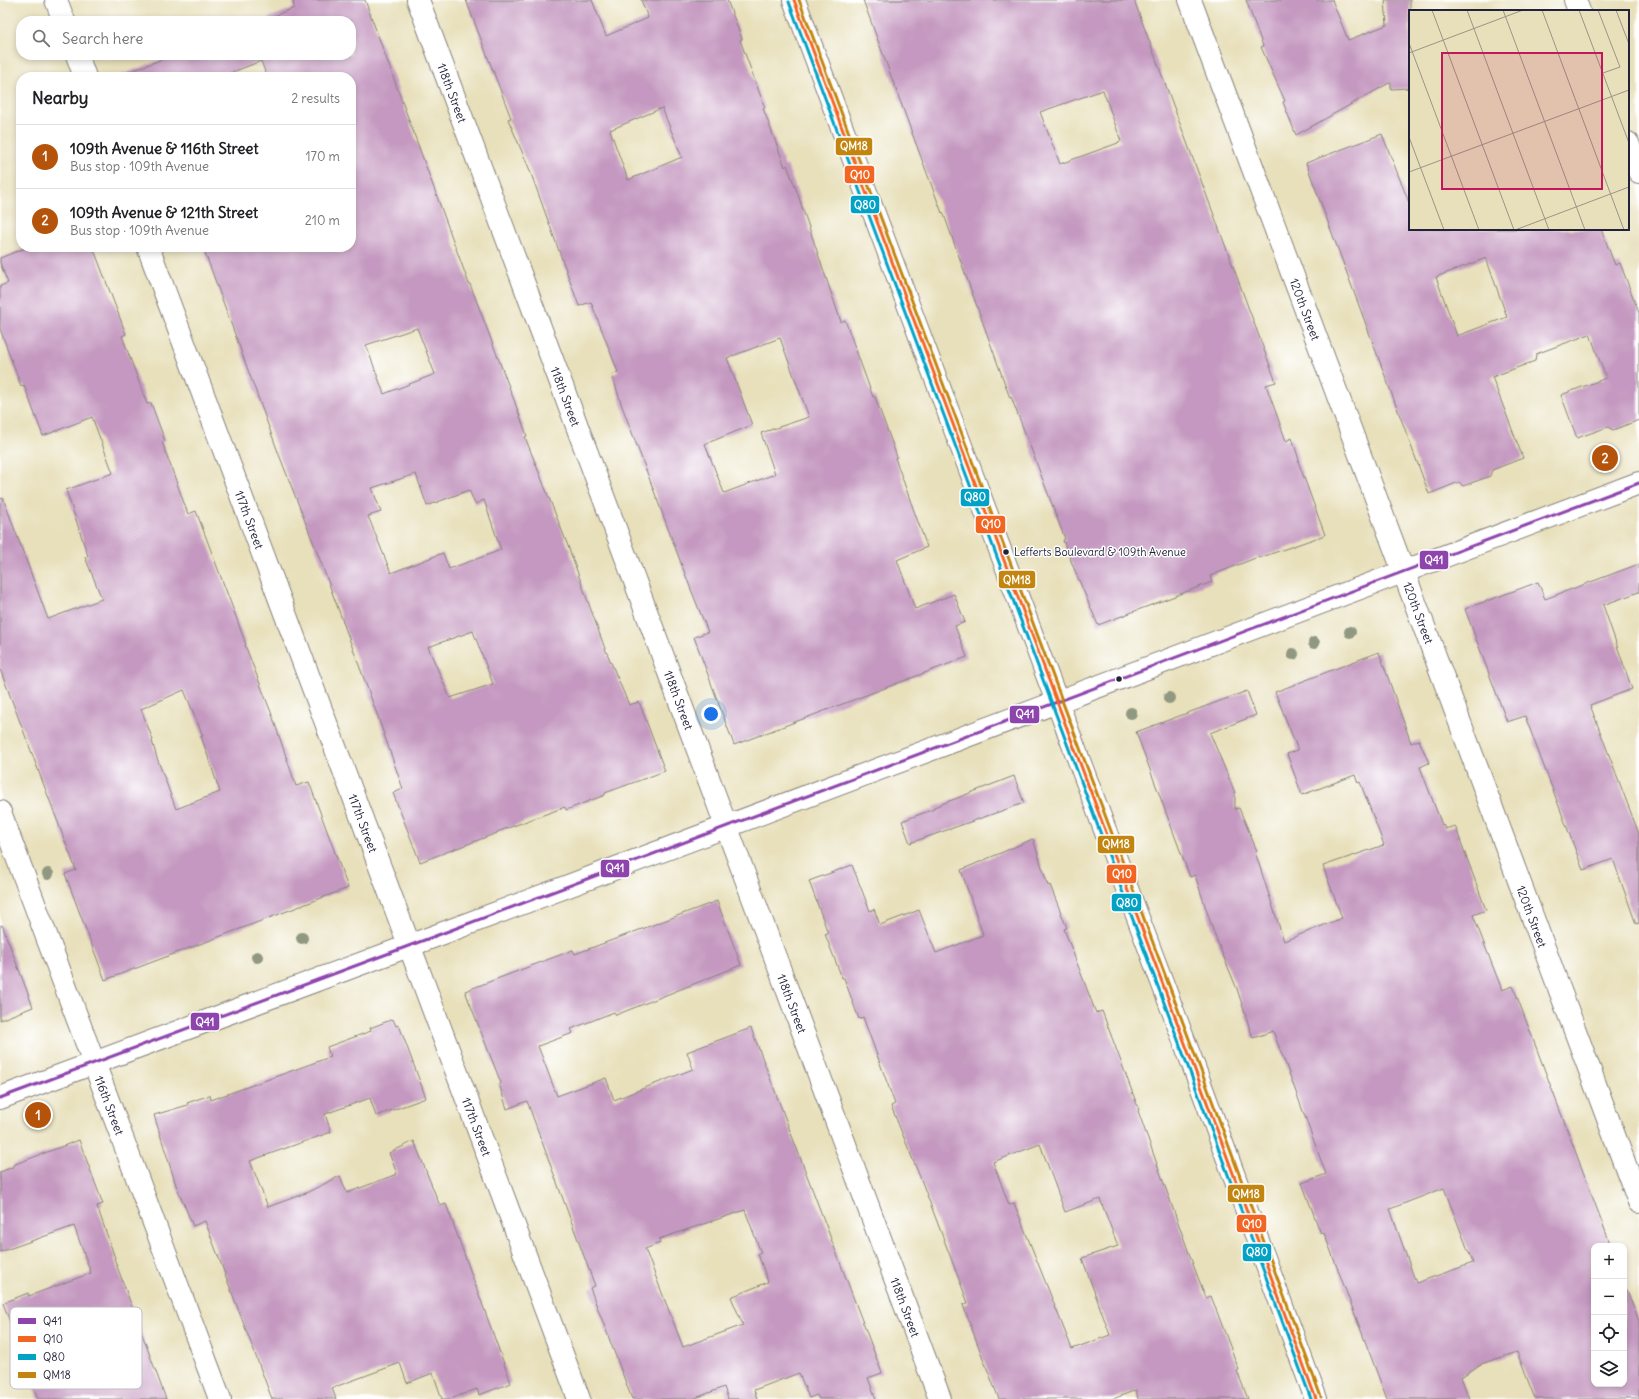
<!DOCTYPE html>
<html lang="en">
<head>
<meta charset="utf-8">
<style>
	:root { --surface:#fff; --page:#f6f6f6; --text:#202124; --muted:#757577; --line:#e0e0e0; --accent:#b45309 }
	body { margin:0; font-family:Delius,sans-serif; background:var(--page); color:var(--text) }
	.controls { position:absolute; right:12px; bottom:12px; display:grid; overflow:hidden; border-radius:8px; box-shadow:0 2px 6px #0003 }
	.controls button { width:36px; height:36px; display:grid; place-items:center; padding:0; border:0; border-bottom:1px solid var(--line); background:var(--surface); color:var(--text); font:20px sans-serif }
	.you { position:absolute; left:711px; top:714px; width:14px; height:14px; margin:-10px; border:3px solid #fff; border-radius:50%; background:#1a73e8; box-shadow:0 0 0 6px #1a73e833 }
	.badge { display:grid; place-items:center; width:26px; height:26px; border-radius:50%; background:var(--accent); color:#fff; font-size:13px; font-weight:700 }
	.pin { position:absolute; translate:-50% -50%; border:2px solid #fff; box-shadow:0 1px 4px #0006 }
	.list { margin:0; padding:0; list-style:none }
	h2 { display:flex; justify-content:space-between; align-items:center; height:52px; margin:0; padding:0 16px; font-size:17px }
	h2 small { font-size:13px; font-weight:400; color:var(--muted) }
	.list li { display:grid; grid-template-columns:26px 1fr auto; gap:12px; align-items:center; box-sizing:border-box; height:64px; padding:0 16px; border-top:1px solid var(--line) }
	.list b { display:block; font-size:15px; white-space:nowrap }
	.list p { margin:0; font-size:13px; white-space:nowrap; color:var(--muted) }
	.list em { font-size:13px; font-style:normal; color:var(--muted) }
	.icon { flex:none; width:22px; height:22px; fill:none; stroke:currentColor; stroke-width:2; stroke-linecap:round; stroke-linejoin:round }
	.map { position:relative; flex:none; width:1639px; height:1399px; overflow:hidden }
	.search { position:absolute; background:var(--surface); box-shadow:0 2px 6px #0003; left:16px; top:16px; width:340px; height:44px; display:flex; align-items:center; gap:10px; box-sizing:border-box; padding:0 14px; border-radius:16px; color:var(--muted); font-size:15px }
	.panel { position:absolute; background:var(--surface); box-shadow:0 2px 6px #0003; left:16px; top:72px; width:340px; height:180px; border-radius:16px }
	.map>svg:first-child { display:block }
	.building { fill:#c498c0; fill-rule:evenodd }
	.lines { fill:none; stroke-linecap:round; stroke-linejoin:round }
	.minor-casing { stroke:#85817b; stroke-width:24 }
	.tertiary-casing { stroke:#85817b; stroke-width:24 }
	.minor { stroke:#fff; stroke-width:22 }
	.tertiary { stroke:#fff; stroke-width:22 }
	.bus-1-casing { stroke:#fff; stroke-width:6 }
	.bus-2-casing { stroke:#fff; stroke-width:6 }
	.bus-3-casing { stroke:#fff; stroke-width:6 }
	.bus-4-casing { stroke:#fff; stroke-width:6 }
	.bus-1 { stroke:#8e44ad; stroke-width:3 }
	.bus-2 { stroke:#f26522; stroke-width:3 }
	.bus-3 { stroke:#02a2c7; stroke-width:3 }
	.bus-4 { stroke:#c2850f; stroke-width:3 }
	.tree { fill:#919881 }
	.bus-dot { fill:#22223b; stroke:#fff; stroke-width:1.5 }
	.labels { text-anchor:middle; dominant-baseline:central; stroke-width:3; stroke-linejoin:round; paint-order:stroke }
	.bus-label { font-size:11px; fill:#22223b; stroke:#fff; text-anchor:start }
	.street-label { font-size:12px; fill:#22223b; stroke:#fff }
	.inset-road { fill:none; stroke:#999488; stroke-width:1 }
	.view { fill:#c2185b; fill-opacity:0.15; stroke:#c2185b; stroke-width:2 }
	.inset-edge { fill:none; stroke:#22223b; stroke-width:2 }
	.key { fill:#fff; stroke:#bdbdc4; stroke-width:1 }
	.key-label { font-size:11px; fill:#22223b }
	.line-badge { stroke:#fff; stroke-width:1.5 }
	.badge-label { font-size:11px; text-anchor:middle; font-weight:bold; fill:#fff }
</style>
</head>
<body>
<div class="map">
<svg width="1639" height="1399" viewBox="0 0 1639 1399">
	<rect width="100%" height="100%" fill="#fff"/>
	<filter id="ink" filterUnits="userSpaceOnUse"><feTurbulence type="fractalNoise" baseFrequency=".025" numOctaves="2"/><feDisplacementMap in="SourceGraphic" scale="8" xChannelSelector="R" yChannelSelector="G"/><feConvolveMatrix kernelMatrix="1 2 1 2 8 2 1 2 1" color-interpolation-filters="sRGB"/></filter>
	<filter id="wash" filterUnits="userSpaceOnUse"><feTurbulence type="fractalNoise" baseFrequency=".012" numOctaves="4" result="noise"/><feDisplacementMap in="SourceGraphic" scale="16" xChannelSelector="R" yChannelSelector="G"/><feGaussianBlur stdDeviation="0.9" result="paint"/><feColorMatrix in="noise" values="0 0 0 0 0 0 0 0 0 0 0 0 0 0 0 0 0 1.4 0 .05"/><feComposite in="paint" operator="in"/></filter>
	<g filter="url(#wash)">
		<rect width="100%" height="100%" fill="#e8e0bb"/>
		<g id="blocks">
			<!-- building -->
			<path class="building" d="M293 0H365L469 284H470L514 400 527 436 525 437 568 546 604 646 629 705 639 702 665 771 605 793V795L566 810 565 807 497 832V833L420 862 393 793 403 789 377 714 319 557 278 452 203 247H351V77H267L261 61 220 77H121V75L173 55H351V21H261L294 8ZM417 328 435 374 384 394 366 345ZM416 474 427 506 469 490 475 504 484 500 501 550 449 569 443 553 391 573 368 516 381 512 372 488ZM473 631 493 684 450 698 428 647Z
				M466 0H592L606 36 648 18 641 0H727L742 39 740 40 765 108H763L785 167 787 165 796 189 841 322 845 320 873 397H875L888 432 897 457 895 458 927 547 897 560 915 609 954 594 965 622 955 626 967 657 734 745 694 637 708 632 690 587 622 406 612 375 618 372 591 302 579 306 529 168 508 119 511 118ZM662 108 682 157 628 180 610 130ZM780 338 809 417 761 433 775 474 724 493 705 444 752 425 727 358Z
				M863 0H1134L1276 382 1266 385 1286 441 1292 438 1299 460 1298 461 1325 535 1259 558 1258 557 1210 576 1212 582 1098 625 1073 566 1063 540 1065 539 1029 443 1011 397 1010 398 943 212 942 213 922 160ZM1103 90 1121 141 1118 142V143L1060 164 1040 112Z
				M1246 0H1332L1348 40 1387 25 1385 0H1410V88L1391 89V82L1296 135 1283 102 1285 101 1261 47 1263 46Z
				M1382 134 1410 205V229H1601L1615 265 1620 263 1639 313V420L1613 430 1608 427 1577 438 1561 395 1606 378 1590 334 1536 354 1535 361 1492 377 1523 458 1492 470 1490 476 1463 486 1459 482 1429 494 1306 163ZM1486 258 1507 317 1457 336 1436 277Z
				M28 247H93L126 334 122 336 147 404 151 403 165 441 162 442 188 514 196 511 235 614 246 645H245L272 715 296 786 309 782 348 888 105 980 65 874 76 870 0 669V499L3 498 48 619 102 599 85 557 88 556 66 490 113 473 92 417 43 436 24 385 21 386 0 329V286L8 283 0 263V258ZM184 690 203 736H201L220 792 176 809 157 758 152 741 153 740 141 709Z
				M1639 564V592L1603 605 1632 689 1590 705 1639 834V923L1636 924 1613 859 1583 870 1525 716 1507 722 1465 609 1538 582 1545 599Z
				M1379 652 1411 743 1419 740 1429 763 1420 767 1442 825 1443 824 1445 829 1455 826 1486 910 1473 915 1502 990 1513 986 1611 1246H1594V1384H1624V1292L1627 1290 1639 1321V1399H1535L1517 1352 1481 1364 1461 1377 1469 1399H1387L1324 1233 1321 1234 1302 1183 1326 1174 1286 1065 1273 1031 1253 1038 1237 989 1215 936 1195 875 1190 877 1136 732 1247 691 1256 715 1210 733 1235 793V809L1239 808 1257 851 1255 852 1284 941 1342 918 1323 866 1384 845 1360 782 1358 783 1355 775 1302 795 1287 754 1298 750 1275 692ZM1444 1188 1473 1263 1416 1283 1390 1209Z
				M1014 776 1024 803 910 843 902 821 934 809V807Z
				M1033 839 1048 886 1050 885 1067 928 1064 929 1096 1013 1102 1011 1139 1110 1138 1111 1194 1267 1206 1298 1211 1296 1239 1370 1237 1371 1248 1399H1138L1136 1390 1113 1399H999L984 1361 963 1305 968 1303 922 1182 891 1106 895 1104 863 1017 859 1019 844 978H842L825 934 828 933 809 881 852 865 870 911 874 909 880 925 919 910 936 953 983 935 961 870ZM1040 1144 1065 1212 1100 1199 1118 1246 1082 1258 1110 1335 1072 1349 1014 1203 1009 1205 993 1162Z
				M717 901 741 965 616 1015 614 1012 571 1029 573 1033 538 1046 557 1096 606 1078 614 1100 693 1069 687 1052 751 1028 882 1373 868 1378 876 1399H819L817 1395 809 1398 799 1373 754 1390 757 1399H728L724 1387 693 1399H632L590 1288 595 1286 527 1101 507 1109 499 1084 501 1083 465 991 573 950 575 954ZM745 1210 761 1253 758 1254 768 1282 731 1297 743 1325 683 1347 645 1249 660 1243 659 1239Z
				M2 925 33 1007 0 1020V926Z
				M393 1019 396 1026 399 1025 426 1098 376 1116 370 1098 325 1114 331 1132 250 1161 268 1207 306 1193 340 1176 347 1193 397 1174 389 1153 414 1141 440 1206 446 1204 511 1383 479 1395 477 1389 450 1399H442L433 1373 407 1383 400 1363 332 1388 336 1399H272L205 1221 193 1226 176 1185 154 1115 188 1105 187 1103 210 1095 211 1100 330 1057 327 1047 371 1031 370 1028Z
				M79 1140 103 1204 97 1206 115 1258H114L166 1399H38L3 1303 28 1293 29 1296 91 1273 74 1226 0 1252V1172L13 1167V1165Z"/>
		</g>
	</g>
	<g filter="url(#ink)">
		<use href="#blocks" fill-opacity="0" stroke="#85817b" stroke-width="1"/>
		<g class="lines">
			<!-- minor casing -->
			<g class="minor-casing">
				<g id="minor">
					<path d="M56 0 64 21"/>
					<path id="s1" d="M418 0 940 1399"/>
					<path id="s2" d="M1190 0 1639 1202"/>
					<path d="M1575 0 1579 11"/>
					<path d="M77 55 85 77"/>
					<path d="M1628 143 1639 172"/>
					<path id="s3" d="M148 247 579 1399"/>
					<path id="s4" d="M0 812 220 1399"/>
					<path d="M0 1098 438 935 1639 483"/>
				</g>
			</g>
			<!-- tertiary casing -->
			<g class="tertiary-casing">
				<path id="tertiary" d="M794 0 1201 1086 1316 1399"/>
			</g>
			<!-- minor -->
			<use href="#minor" class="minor"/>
			<!-- tertiary -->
			<use href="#tertiary" class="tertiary"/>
			<!-- bus-1 casing -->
			<g class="bus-1-casing">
				<path id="bus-1" d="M0 1098 438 935 1639 483"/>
			</g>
			<!-- bus-2 casing -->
			<g class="bus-2-casing">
				<path id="bus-2" d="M794 0 1201 1086 1316 1399"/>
			</g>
			<!-- bus-3 casing -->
			<g class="bus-3-casing">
				<path id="bus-3" d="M789 2 1196 1088 1311 1399"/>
			</g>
			<!-- bus-4 casing -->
			<g class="bus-4-casing">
				<path id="bus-4" d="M799 0 1206 1084 1321 1397"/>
			</g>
			<!-- bus-1 -->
			<use href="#bus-1" class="bus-1"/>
			<!-- bus-2 -->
			<use href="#bus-2" class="bus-2"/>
			<!-- bus-3 -->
			<use href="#bus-3" class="bus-3"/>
			<!-- bus-4 -->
			<use href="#bus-4" class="bus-4"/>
		</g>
		<!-- trees -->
		<g class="tree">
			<circle cx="1350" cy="632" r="6"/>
			<circle cx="1314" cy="643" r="6"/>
			<circle cx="1293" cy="654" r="6"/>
			<circle cx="1169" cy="698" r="6"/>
			<circle cx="1131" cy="713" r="6"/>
			<circle cx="48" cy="874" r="6"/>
			<circle cx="302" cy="938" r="6"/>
			<circle cx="257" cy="957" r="6"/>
		</g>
	</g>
	<!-- markers -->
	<g class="bus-dot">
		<circle cx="1006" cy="552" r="3.5"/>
		<circle cx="1119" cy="679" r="3.5"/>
	</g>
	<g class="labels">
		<!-- bus labels -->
		<g class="bus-label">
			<text x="1014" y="552">Lefferts Boulevard &amp; 109th Avenue</text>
		</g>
		<!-- street labels -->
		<g class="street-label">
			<text stroke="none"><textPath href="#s1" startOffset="99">118th Street</textPath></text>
			<text stroke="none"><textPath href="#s2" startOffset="330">120th Street</textPath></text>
			<text stroke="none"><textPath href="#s1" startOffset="423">118th Street</textPath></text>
			<text stroke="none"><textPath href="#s3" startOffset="291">117th Street</textPath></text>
			<text stroke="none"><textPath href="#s2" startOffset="654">120th Street</textPath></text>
			<text stroke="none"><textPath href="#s1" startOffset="747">118th Street</textPath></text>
			<text stroke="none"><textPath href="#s3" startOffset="615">117th Street</textPath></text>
			<text stroke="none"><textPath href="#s2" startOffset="978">120th Street</textPath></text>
			<text stroke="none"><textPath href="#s1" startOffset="1071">118th Street</textPath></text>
			<text stroke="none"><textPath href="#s4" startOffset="313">116th Street</textPath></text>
			<text stroke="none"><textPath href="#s3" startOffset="939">117th Street</textPath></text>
			<text stroke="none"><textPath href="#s1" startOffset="1395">118th Street</textPath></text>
		</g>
	</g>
	<!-- overview -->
	<g transform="translate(1409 10)">
		<rect width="220" height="220" fill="#e8e0bb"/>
		<path class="inset-road" d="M23 0 105 220M58 0 140 220M94 0 176 220M133 0 215 220M170 0 220 133M189 0 211 57 194 63M207 0 220 34M0 33 70 220M0 43 114 0M0 127 35 220M0 162 220 80M106 220 220 177"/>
		<path class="view" d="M33 43H193V179H33Z"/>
		<rect width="220" height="220" class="inset-edge"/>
	</g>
	<!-- legend -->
	<rect x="10" y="1307" width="132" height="82" rx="6" class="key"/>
	<rect x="18" y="1318" width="18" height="6" fill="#8e44ad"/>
	<rect x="18" y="1336" width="18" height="6" fill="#f26522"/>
	<rect x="18" y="1354" width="18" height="6" fill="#02a2c7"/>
	<rect x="18" y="1372" width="18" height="6" fill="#c2850f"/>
	<g class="key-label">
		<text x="43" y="1325">Q41</text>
		<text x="43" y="1343">Q10</text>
		<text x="43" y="1361">Q80</text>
		<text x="43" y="1379">QM18</text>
	</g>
	<g class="line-badge">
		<rect x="835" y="137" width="38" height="19" rx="4" fill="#c2850f"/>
		<rect x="844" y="165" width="31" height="19" rx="4" fill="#f26522"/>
		<rect x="850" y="195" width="30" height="19" rx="4" fill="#02a2c7"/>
		<rect x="960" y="488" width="30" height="19" rx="4" fill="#02a2c7"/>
		<rect x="975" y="515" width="31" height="19" rx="4" fill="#f26522"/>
		<rect x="1419" y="550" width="30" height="20" rx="4" fill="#8e44ad"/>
		<rect x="998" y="570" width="38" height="19" rx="4" fill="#c2850f"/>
		<rect x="1009" y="705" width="31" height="19" rx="4" fill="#8e44ad"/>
		<rect x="1097" y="835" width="38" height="19" rx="4" fill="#c2850f"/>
		<rect x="600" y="859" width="30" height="19" rx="4" fill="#8e44ad"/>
		<rect x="1106" y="864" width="31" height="20" rx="4" fill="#f26522"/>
		<rect x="1111" y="893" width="31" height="19" rx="4" fill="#02a2c7"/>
		<rect x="190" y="1012" width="30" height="19" rx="4" fill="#8e44ad"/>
		<rect x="1227" y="1184" width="38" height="19" rx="4" fill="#c2850f"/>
		<rect x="1236" y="1214" width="31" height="19" rx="4" fill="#f26522"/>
		<rect x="1242" y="1243" width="30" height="19" rx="4" fill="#02a2c7"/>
	</g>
	<g class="badge-label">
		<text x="854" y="150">QM18</text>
		<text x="860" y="179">Q10</text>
		<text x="865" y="209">Q80</text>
		<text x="975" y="501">Q80</text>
		<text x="991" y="528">Q10</text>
		<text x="1434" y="564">Q41</text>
		<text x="1017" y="584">QM18</text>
		<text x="1025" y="718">Q41</text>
		<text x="1116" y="848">QM18</text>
		<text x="615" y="872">Q41</text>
		<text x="1122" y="878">Q10</text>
		<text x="1127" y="907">Q80</text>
		<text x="205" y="1026">Q41</text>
		<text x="1246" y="1198">QM18</text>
		<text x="1252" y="1228">Q10</text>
		<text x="1257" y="1256">Q80</text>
	</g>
</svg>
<div class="controls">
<button>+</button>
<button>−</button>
<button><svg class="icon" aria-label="locate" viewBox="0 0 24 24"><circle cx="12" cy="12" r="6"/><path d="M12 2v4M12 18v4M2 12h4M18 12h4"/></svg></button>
<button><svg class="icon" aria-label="layers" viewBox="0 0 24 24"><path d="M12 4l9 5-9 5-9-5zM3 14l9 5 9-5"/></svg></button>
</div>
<div class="you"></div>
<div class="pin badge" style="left:38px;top:1115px">1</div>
<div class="pin badge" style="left:1605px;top:458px">2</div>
<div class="search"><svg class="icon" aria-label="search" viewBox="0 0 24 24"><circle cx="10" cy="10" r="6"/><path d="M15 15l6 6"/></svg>Search here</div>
<section class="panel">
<h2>Nearby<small>2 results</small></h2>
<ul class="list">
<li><span class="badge">1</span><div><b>109th Avenue &amp; 116th Street</b><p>Bus stop · 109th Avenue</p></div><em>170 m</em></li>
<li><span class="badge">2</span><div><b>109th Avenue &amp; 121th Street</b><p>Bus stop · 109th Avenue</p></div><em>210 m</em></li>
</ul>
</section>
</div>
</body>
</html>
